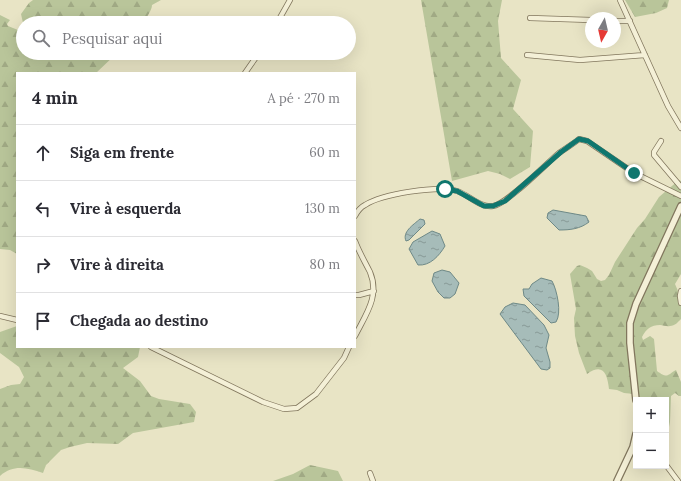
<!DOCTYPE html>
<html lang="pt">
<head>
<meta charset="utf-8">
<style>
	:root { --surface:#fff; --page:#f7f7f7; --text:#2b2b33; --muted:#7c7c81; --line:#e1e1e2 }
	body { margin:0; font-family:Lora,serif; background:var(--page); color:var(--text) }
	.controls { position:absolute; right:12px; bottom:12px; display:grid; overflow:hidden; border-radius:0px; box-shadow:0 4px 16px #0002 }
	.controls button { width:36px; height:36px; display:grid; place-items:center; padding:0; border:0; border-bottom:1px solid var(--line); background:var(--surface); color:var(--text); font:20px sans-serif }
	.compass { position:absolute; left:585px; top:12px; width:36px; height:36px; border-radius:50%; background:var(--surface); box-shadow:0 4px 16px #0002; rotate:188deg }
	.stop { position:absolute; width:12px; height:12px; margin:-9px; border:3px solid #0f766e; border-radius:50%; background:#fff }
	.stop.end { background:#0f766e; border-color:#fff; box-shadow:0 1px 4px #0008 }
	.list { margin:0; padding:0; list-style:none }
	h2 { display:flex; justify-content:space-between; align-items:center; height:52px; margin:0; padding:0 16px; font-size:17px }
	h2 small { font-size:13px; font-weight:400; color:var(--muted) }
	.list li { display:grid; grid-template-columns:26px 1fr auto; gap:12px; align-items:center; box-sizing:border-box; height:56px; padding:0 16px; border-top:1px solid var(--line) }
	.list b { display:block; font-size:15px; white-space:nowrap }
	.list em { font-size:13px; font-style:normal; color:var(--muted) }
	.icon { flex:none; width:22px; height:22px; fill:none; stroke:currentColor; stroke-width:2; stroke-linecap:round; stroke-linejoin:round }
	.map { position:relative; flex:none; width:681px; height:481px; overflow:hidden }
	.search { position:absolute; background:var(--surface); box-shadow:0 4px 16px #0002; left:16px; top:16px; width:340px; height:44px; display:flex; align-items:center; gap:10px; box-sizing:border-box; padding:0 14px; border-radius:22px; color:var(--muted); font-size:15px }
	.panel { position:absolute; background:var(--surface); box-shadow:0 4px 16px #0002; left:16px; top:72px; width:340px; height:276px; border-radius:0px }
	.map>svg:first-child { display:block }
	.forest { fill:url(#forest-firs) }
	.water { fill:url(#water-ripples); stroke:#6e8987 }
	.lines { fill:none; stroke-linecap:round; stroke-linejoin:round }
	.minor-casing { stroke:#81765d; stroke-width:6 }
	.tertiary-casing { stroke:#81765d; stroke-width:8 }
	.minor { stroke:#f4f0d7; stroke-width:4.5 }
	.tertiary { stroke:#f4f0d7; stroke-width:5.5 }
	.route { stroke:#0f766e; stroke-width:5 }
</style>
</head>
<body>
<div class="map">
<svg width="681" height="481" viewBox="0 0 681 481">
	<defs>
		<pattern id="forest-firs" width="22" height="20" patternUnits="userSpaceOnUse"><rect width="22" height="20" fill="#b9c59a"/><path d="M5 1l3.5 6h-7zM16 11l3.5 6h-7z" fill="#a0a984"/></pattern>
		<pattern id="water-ripples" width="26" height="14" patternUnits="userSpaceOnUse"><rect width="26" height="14" fill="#a6bcb9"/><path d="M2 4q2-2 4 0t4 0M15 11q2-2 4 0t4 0" fill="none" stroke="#889996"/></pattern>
	</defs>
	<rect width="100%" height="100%" fill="#e8e4c5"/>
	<!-- forest -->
	<path class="forest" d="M33 0H161L152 5C152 11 146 16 145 23H23L21 14 29 3Z
		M421 0H502L498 21 501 58 521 80 513 109 533 131 530 167 510 179 500 174 488 171 452 181Z
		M625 0H669L667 8 656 13 635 17Z
		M0 15 10 20 7 24 8 26 23 32V53H120L116 54 96 73H17V254L10 250 0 249Z
		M679 180 681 181V274L675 284 681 298V319C678 322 675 326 670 326 667 327 663 325 660 325 651 325 646 329 642 337L643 340 650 336 654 339 657 371C668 379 667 375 676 370L681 382V396H679L675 393 671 396 670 422 668 432H666V400H642L634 394 624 393 617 390 609 389C607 373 603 363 587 374L579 353 575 336 574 318 576 309 570 274 577 266 580 265 587 268 592 271 597 279 601 281 605 280 609 275 615 262 637 228 645 219 659 197Z
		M17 326V347H140L138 357 123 368 140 381 151 396 159 399 190 404 196 412 194 422 133 433 118 444 87 443 70 447 61 450 46 465 43 473C27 468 14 464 0 476V389L11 385 20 384 24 377 19 367 0 353V332Z
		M310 465 338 471 343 481H273L293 474Z"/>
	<!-- water -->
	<path class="water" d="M553 210 586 216 589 222C580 229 570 230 559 230L547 218 548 213Z
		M420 219 424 220 425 224 409 240 406 241C402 232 413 225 420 219Z
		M432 231 440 234 445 246C439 256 430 266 418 265L409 249 413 242Z
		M442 270 450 272 459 283 455 294 450 298H444L438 292 432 281 434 273Z
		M541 278 552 281C557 290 562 313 556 322L551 323 524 296 523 289H529L532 284Z
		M513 303 525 305 544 325 549 335 546 348 550 362V368L547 370 541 369 500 314 505 307Z"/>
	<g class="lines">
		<!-- minor casing -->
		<g class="minor-casing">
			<path id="minor" d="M620 0 668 106 681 128
				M530 18 591 20
				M615 21H630
				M277 23 290 0
				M527 55 580 60 645 55
				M245 73 259 53
				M661 141 654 152V155L681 187
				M355 216C357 212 361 207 365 205 382 194 438 185 457 191 469 195 480 208 493 206 507 204 546 164 559 153 566 148 573 144 579 139L587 141 634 173 681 196
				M355 241C359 252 365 262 370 272 380 296 366 314 355 336
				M681 291 680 296 681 303
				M355 295H359L374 291
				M0 316 17 320
				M151 347 263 402 284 409 297 408 316 394 344 358 349 347
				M666 465 678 481
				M370 473 373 481"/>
		</g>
		<!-- tertiary casing -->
		<g class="tertiary-casing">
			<path id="tertiary" d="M636 400 630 343V323L636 304 681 206
				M617 481 633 447 636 434"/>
		</g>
		<!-- minor -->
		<use href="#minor" class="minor"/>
		<!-- tertiary -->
		<use href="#tertiary" class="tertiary"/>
	</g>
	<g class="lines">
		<!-- route -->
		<path class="route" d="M445 189 457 191 484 206H493L505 201 561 152 579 139 588 141 634 173"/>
	</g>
</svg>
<div class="controls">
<button>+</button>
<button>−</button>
</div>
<svg class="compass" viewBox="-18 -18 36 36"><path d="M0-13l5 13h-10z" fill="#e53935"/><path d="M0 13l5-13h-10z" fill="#7c7c81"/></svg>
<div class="stop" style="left:445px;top:189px"></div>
<div class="stop end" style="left:634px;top:173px"></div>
<div class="search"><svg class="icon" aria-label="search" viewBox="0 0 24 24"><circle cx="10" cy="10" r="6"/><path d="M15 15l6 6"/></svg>Pesquisar aqui</div>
<section class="panel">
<h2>4 min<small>A pé · 270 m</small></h2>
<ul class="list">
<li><svg class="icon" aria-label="ahead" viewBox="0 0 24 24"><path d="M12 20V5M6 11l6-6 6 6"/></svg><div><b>Siga em frente</b></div><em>60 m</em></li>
<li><svg class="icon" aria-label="left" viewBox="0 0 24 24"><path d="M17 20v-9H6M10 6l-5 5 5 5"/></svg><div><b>Vire à esquerda</b></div><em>130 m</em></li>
<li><svg class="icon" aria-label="right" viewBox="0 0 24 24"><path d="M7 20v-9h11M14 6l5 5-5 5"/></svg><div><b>Vire à direita</b></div><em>80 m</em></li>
<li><svg class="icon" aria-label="arrive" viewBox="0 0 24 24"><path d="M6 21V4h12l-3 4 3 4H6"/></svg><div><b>Chegada ao destino</b></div></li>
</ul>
</section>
</div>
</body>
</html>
